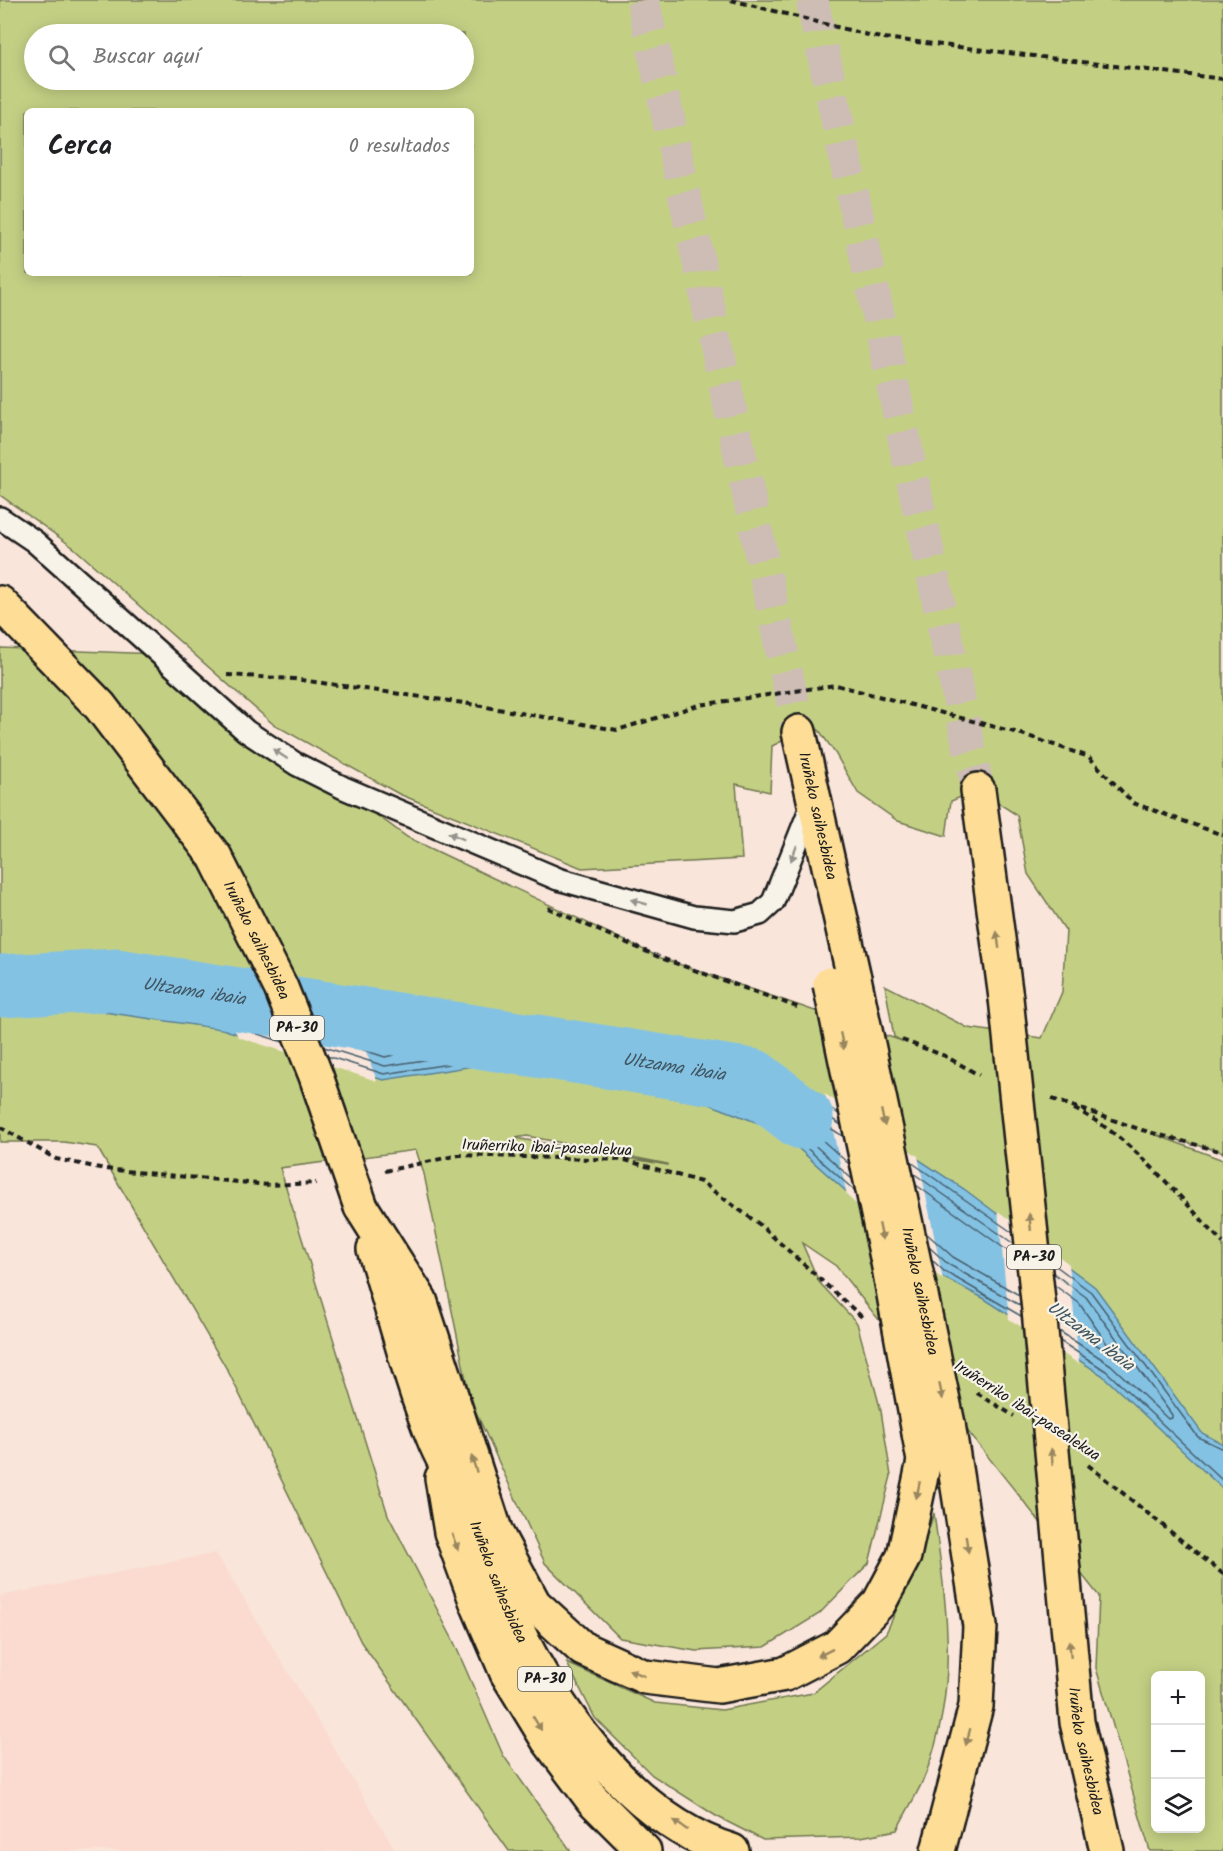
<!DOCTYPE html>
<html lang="es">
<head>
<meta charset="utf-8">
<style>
	:root { --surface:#fff; --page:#f6f6f6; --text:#202124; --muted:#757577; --line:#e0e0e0 }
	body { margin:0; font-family:Kalam,sans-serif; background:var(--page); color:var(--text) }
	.controls { position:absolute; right:18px; bottom:18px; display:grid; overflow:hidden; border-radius:9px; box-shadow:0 3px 15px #0003 }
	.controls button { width:54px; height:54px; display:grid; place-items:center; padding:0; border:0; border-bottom:2px solid var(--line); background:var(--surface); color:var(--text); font:30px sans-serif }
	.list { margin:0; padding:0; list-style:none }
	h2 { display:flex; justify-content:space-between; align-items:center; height:78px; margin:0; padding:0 24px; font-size:26px }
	h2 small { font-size:20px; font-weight:400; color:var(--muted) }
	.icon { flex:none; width:33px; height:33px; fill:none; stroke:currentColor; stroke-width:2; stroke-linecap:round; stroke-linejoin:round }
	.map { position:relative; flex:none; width:1223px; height:1851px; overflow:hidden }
	.search { position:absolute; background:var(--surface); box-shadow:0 3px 15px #0003; left:24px; top:24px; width:450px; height:66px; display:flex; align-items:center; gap:15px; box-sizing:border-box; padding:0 21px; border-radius:33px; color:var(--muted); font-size:22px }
	.panel { position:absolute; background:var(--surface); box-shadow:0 3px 15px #0003; left:24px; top:108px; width:450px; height:168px; border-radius:9px }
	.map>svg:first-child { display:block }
	.built { fill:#fbdbd0 }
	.green { fill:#c3d084; stroke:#707650; stroke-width:1.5; fill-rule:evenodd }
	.water { fill:#84c2e4; stroke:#5a8094; stroke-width:1.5 }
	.pier { fill:#f9e5da }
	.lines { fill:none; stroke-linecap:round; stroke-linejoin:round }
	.shore { stroke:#465e6c; stroke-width:1.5 }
	.river { stroke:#84c2e4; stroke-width:63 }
	.highway-tunnel { stroke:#cdbdb4; stroke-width:33; stroke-dasharray:33 16; stroke-linecap:butt }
	.lane-casing { stroke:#1c1c1c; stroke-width:26 }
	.highway-casing { stroke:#1c1c1c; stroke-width:38 }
	.path { stroke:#1c1c1c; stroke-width:4; stroke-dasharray:6 4.5; stroke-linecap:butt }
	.lane { stroke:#f7f3e8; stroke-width:21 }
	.highway { stroke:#fedd96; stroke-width:33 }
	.highway-bridge-casing { stroke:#1c1c1c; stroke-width:38; stroke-linecap:butt }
	.highway-bridge { stroke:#fedd96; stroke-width:33 }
	.oneway { fill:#94928c }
	.oneway2 { fill:#98865f }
	.labels { text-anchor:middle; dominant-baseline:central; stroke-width:4.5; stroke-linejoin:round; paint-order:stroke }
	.shield { fill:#f7f3e8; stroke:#5e5c59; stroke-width:1.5 }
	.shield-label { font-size:15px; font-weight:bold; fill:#1c1c1c }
	.street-label { font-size:16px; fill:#1c1c1c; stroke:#f7f3e8 }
	.water-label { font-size:18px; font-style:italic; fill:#405662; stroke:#f7f3e8 }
</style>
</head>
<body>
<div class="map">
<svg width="1223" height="1851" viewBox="0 0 1223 1851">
	<rect width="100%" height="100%" fill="#f9e5da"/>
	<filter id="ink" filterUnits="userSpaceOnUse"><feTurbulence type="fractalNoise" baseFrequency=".0167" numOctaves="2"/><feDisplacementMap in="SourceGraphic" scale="12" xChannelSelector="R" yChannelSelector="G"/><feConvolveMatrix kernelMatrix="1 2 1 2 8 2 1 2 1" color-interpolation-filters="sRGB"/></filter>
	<g filter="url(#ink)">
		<!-- built -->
		<path class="built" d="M216 1553 396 1851H0V1596Z"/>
		<!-- green -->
		<path class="green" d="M0 0H1223V1152L1151 1133 1223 1160V1851H1150L1096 1668 1099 1596 836 1266 802 1243 819 1282 857 1323 881 1411 891 1476 869 1563 819 1614 765 1647 696 1651 620 1638 545 1563 470 1399 424 1174 416 1150 280 1168 388 1515 453 1640 503 1755 571 1851H509L361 1642 228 1371 97 1147 64 1142H0V648L158 654 407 837 661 958 902 1041 894 1037 885 985 968 1028 1042 1038 1062 992 1066 931 1028 874 1017 815 978 790 951 801 946 836 898 821 858 793 835 753 819 730 800 732 772 746 770 792 736 784 742 859 582 868 399 794 273 724 74 548 0 495ZM34 34H464V80H34ZM27 111H471V273H27ZM527 1136 668 1164V1165L515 1138ZM1156 1676H1200V1828H1156Z
			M934 1513C946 1605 960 1683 926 1773 919 1792 906 1811 897 1830L861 1837 763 1840 716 1816 652 1775 595 1718 567 1663 655 1703 722 1710 813 1693 886 1633 918 1562Z"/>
		<!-- water -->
		<path class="water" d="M0 971 117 980 727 1076 782 1070 964 1189 1095 1287 1202 1433 1223 1444V1489L1102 1375 983 1298 940 1276 779 1131 709 1104 474 1066 383 1080 222 1029 41 1003 0 1008Z"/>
		<!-- pier -->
		<path class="pier" d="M219 993 352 1014 377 1081 238 1037Z
			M825 1094 918 1156 943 1280 847 1196Z
			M998 1211 1069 1264 1079 1364 1009 1319Z"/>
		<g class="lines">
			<!-- shore -->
			<path class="shore" d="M0 977 116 986 270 1010
				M108 992 155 999 158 1003 155 1005 107 998 104 995Z
				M0 1002 42 997 223 1023 283 1042
				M312 1017 726 1082 780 1076 839 1114
				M274 1018 231 1011 228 1014 230 1017 279 1033
				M315 1025 464 1048 467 1051 464 1054 385 1066 324 1047
				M350 1039 405 1048 407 1052 385 1057 348 1045 346 1041Z
				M327 1056 384 1074 475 1060 710 1098 782 1126 855 1191
				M841 1125 779 1084 724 1092 725 1096 787 1120 852 1179
				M844 1137 777 1093 760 1096 762 1100 792 1113 849 1164
				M911 1162 1013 1233
				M913 1173 1014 1244
				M916 1185 1015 1256
				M926 1233 953 1257 1019 1295
				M929 1247 948 1264 1021 1306
				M932 1260 944 1271 1021 1316
				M1052 1263 1091 1292 1198 1437 1223 1449
				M1053 1273 1086 1297 1172 1415V1418L1168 1419 1111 1365 1059 1331
				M1054 1285 1079 1303 1112 1351 1108 1352 1058 1320
				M1060 1341 1106 1371 1223 1481"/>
			<!-- river -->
			<path class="river" id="s1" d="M0 986 117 980 752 1080 802 1118"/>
			<!-- highway-tunnel -->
			<path class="highway-tunnel" d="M643 0 799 732
				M812 0 978 790"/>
			<!-- lane casing -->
			<g class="lane-casing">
				<path id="lane" d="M0 518 34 541 246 731 296 764 344 788 558 879 694 917 735 921 760 914 773 902 813 802"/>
			</g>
			<!-- highway casing -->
			<g class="highway-casing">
				<g id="highway">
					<path d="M0 603 100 706 215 857"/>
					<path id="s2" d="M799 732 854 978"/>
					<path d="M978 790 1006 998"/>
					<path d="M361 1207 420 1300 496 1533 534 1604 583 1649 645 1677 719 1686 785 1674 837 1647 879 1603 904 1556 924 1461 919 1433"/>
					<path id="s3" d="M374 1249C394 1312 410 1382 436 1444 447 1469 462 1492 472 1517 484 1546 493 1575 505 1603 545 1698 628 1820 732 1851"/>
					<path d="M442 1478 451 1532 477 1603 507 1673 548 1740 592 1799 644 1851"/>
					<path id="s4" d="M1058 1516 1077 1722 1107 1851"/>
					<path d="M938 1851 976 1706 980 1626 948 1424"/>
				</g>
			</g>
			<!-- path -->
			<path class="path" d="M731 0 876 37 1223 79
				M227 675 294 679 464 703 617 730 699 705 836 685 1022 734 1089 757 1133 803 1223 835
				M548 908 661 958 800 1008
				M902 1040 945 1056 979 1075
				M1052 1099 1142 1130 1223 1152
				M1074 1109C1127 1132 1183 1201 1223 1243
				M0 1127 56 1159 105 1169 269 1185 316 1183
				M385 1171 459 1155 625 1160 701 1182 759 1224 863 1318
				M977 1393 1014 1416
				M1088 1465 1223 1574"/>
			<!-- lane -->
			<use href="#lane" class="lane"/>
			<!-- highway -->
			<use href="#highway" class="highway"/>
			<!-- highway-bridge casing -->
			<g class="highway-bridge-casing">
				<g id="highway-bridge">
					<path id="s5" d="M215 857 281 988 316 1076 361 1207"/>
					<path id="s6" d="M854 978 948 1424"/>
					<path d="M830 984 889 1267 919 1433"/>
					<path d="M1006 998 1039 1310 1058 1516"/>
				</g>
			</g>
			<!-- highway-bridge -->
			<use href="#highway-bridge" class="highway-bridge"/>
		</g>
		<!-- one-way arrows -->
		<defs><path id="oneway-solid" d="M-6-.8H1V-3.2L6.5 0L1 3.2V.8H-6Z" transform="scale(1.5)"/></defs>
		<g class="oneway">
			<use href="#oneway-solid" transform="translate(280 754) rotate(-146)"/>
			<use href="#oneway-solid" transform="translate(456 836) rotate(-157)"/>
			<use href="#oneway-solid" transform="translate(794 853) rotate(111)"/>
			<use href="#oneway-solid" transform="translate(639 902) rotate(-164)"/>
		</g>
		<g class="oneway2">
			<use href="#oneway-solid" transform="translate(998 940) rotate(-98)"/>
			<use href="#oneway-solid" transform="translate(842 1041) rotate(78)"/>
			<use href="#oneway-solid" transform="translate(883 1118) rotate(78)"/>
			<use href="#oneway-solid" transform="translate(1030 1222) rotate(-96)"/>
			<use href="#oneway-solid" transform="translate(881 1232) rotate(78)"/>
			<use href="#oneway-solid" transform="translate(941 1391) rotate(78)"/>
			<use href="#oneway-solid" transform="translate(1052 1457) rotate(-95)"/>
			<use href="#oneway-solid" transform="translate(474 1464) rotate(-108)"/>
			<use href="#oneway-solid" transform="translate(918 1490) rotate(102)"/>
			<use href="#oneway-solid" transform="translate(455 1542) rotate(70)"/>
			<use href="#oneway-solid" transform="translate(967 1544) rotate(81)"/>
			<use href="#oneway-solid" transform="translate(1070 1649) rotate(-95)"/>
			<use href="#oneway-solid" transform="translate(825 1653) rotate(153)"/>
			<use href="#oneway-solid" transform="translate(637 1673) rotate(-158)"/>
			<use href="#oneway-solid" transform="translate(537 1723) rotate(59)"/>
			<use href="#oneway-solid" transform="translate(968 1737) rotate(105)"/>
			<use href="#oneway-solid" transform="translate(680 1825) rotate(-147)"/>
		</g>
	</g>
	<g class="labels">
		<!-- shield labels -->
		<g class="shield">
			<rect x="270" y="1016" width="54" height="24" rx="4.5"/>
			<rect x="1007" y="1245" width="54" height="24" rx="4.5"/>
			<rect x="518" y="1667" width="54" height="24" rx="4.5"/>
		</g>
		<g class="shield-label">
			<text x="297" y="1028">PA-30</text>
			<text x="1034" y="1257">PA-30</text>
			<text x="545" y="1679">PA-30</text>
		</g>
		<!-- street labels -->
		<g class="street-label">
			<text stroke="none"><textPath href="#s2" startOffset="86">Iruñeko saihesbidea</textPath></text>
			<text stroke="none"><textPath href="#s5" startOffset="93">Iruñeko saihesbidea</textPath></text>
			<text transform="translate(547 1148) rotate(2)">Iruñerriko ibai-pasealekua</text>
			<text stroke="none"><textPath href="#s6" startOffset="320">Iruñeko saihesbidea</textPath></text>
			<text transform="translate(1027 1411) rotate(33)">Iruñerriko ibai-pasealekua</text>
			<text stroke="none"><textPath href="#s3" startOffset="356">Iruñeko saihesbidea</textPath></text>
			<text stroke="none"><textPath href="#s4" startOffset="237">Iruñeko saihesbidea</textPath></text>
		</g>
		<!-- water labels -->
		<g class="water-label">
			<text stroke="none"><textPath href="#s1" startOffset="195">Ultzama ibaia</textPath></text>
			<text stroke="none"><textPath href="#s1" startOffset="681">Ultzama ibaia</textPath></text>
			<text transform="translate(1090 1337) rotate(37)">Ultzama ibaia</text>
		</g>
	</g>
</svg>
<div class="controls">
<button>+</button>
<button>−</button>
<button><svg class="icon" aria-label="layers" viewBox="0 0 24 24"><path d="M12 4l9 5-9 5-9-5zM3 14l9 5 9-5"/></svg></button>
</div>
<div class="search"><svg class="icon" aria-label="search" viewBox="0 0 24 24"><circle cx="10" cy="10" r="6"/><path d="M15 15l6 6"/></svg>Buscar aquí</div>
<section class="panel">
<h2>Cerca<small>0 resultados</small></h2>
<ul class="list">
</ul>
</section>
</div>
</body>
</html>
